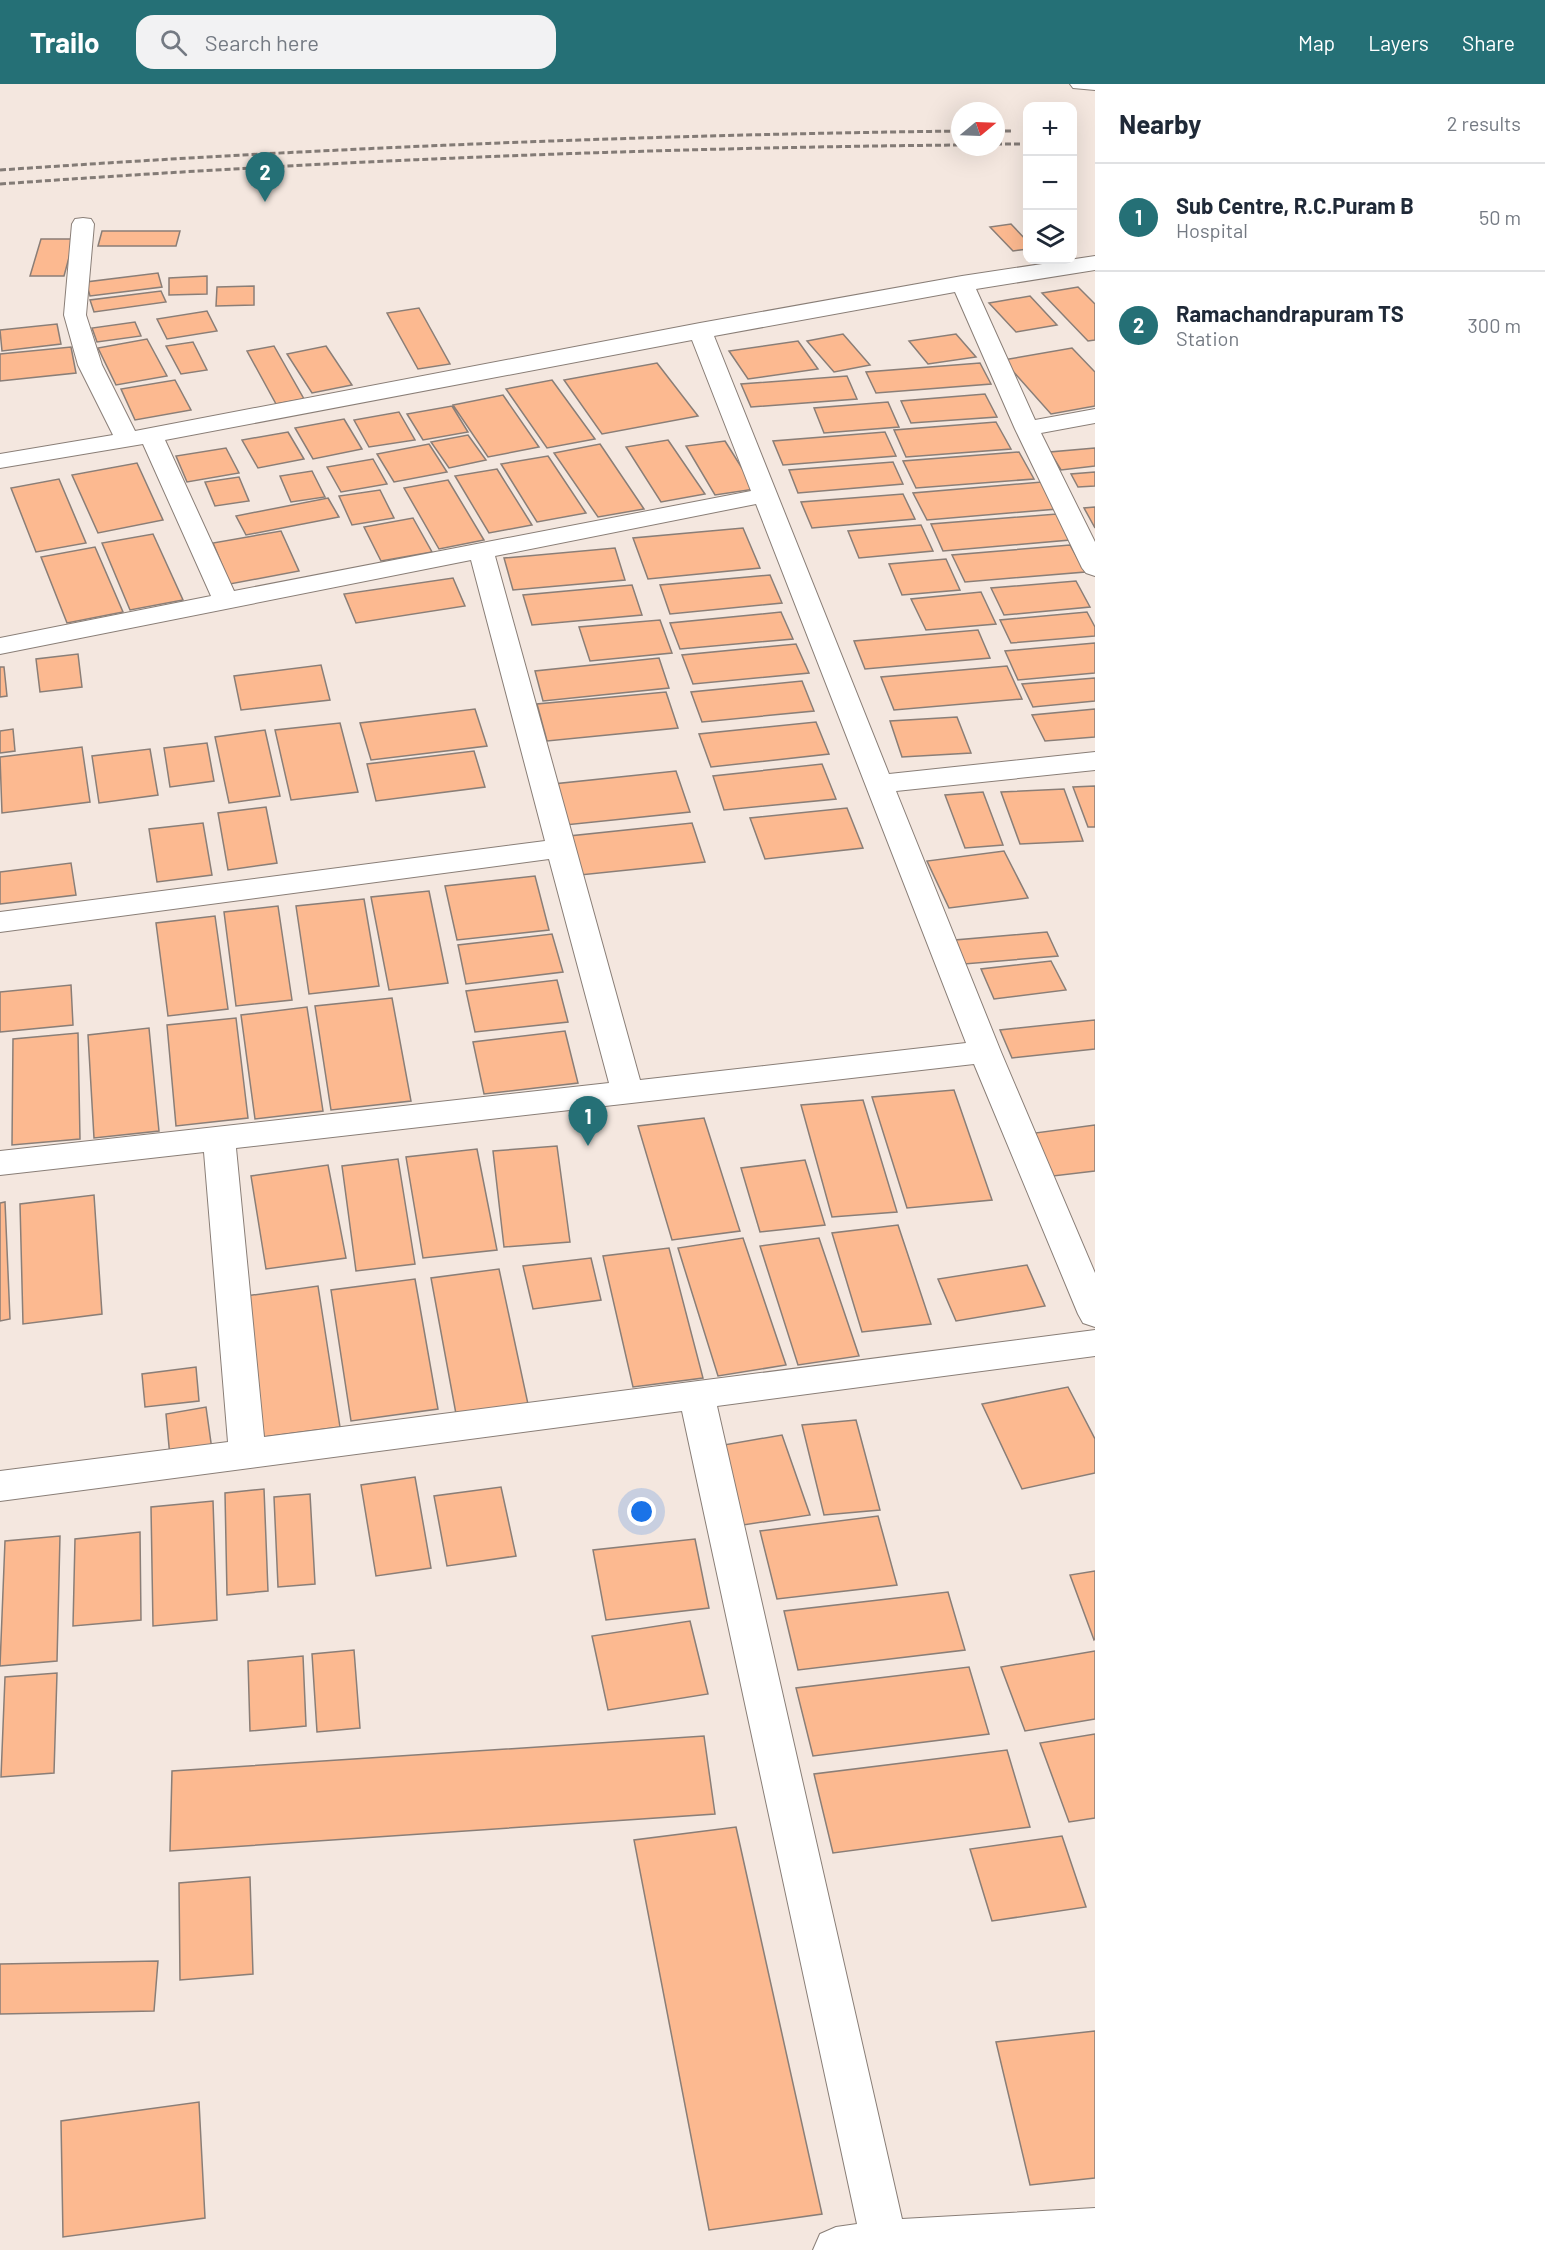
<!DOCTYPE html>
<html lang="en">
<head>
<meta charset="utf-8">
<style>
	:root { --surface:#fff; --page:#f2f2f3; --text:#1f2937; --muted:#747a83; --line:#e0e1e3; --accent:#257076 }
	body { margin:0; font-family:Barlow,sans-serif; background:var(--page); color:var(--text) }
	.controls { position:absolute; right:18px; top:18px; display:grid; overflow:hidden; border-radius:12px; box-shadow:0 6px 24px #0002 }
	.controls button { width:54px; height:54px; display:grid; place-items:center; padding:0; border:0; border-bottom:2px solid var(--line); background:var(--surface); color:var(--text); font:30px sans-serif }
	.compass { position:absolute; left:951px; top:18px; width:54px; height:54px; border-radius:50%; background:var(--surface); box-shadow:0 6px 24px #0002; rotate:71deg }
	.you { position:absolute; left:642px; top:1428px; width:21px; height:21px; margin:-15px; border:4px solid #fff; border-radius:50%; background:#1a73e8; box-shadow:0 0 0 9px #1a73e833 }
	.badge { display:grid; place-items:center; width:39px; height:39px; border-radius:50%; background:var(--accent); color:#fff; font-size:20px; font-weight:700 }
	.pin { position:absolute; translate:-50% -50px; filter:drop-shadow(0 2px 3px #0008) }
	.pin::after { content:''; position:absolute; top:32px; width:21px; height:18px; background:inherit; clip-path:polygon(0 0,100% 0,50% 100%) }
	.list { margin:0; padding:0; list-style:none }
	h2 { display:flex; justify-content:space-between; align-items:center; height:78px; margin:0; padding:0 24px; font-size:26px }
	h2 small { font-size:20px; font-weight:400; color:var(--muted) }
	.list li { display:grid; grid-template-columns:39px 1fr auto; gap:18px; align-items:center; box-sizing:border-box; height:108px; padding:0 24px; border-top:2px solid var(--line) }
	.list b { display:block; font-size:22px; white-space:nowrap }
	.list p { margin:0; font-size:20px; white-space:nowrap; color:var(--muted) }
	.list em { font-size:20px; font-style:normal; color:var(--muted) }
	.icon { flex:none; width:33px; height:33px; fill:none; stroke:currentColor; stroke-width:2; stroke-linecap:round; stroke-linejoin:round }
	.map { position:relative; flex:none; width:1095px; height:2166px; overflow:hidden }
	header { display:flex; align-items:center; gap:36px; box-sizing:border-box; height:84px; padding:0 30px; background:var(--accent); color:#fff }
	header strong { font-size:28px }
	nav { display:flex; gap:33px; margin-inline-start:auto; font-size:21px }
	.search { width:420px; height:54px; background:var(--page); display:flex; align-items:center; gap:15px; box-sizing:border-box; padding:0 21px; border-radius:18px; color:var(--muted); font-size:22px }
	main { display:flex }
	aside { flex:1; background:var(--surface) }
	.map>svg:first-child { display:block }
	.building { fill:#fcb990; stroke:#8a7e77; stroke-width:1.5 }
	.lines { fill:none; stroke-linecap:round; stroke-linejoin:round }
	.street-casing { stroke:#897e77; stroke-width:2 }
	.street { fill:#fff; fill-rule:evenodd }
	.rail { stroke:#837b76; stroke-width:3; stroke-dasharray:6 3; stroke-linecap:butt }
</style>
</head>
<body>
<header>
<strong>Trailo</strong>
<div class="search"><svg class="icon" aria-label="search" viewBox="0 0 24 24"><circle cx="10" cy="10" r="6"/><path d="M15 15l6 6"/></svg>Search here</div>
<nav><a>Map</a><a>Layers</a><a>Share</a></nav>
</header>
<main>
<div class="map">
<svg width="1095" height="2166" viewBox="0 0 1095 2166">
	<rect width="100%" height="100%" fill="#f4e7df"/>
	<!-- building -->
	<path class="building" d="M1011 140 1028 158V165L1013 167 990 143Z
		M102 147H180L176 162H98Z
		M41 155H74L64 192H30Z
		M158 189 162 203 90 212 86 198Z
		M207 192V210L169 211V194Z
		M254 202V221L216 222 217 203Z
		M1078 203 1095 220V256L1088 257 1042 209Z
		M161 207 166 218 94 228 90 216Z
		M1030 212 1057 241 1016 248 989 219Z
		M419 224 450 280 418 285 387 229Z
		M207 227 217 247 167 255 157 235Z
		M135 238 141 252 97 258 92 244Z
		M57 240 61 260 2 267 0 246Z
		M843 250 870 281 834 288 807 257Z
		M956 250 976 273 928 280 909 257Z
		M147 255 167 292 116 301 98 264Z
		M798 257 818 285 748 295 729 267Z
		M193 258 207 286 181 290 166 262Z
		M274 262 304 315 276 320 247 267Z
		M326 262 352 301 312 309 287 270Z
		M71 263 76 289 0 297V270Z
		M1072 264 1095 288V322L1051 330 1003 276Z
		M657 279 698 332 602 350 564 296Z
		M980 279 991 300 876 309 866 288Z
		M847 292 857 315 751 323 741 300Z
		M175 296 191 326 135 336 121 305Z
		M552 296 595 355 547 364 506 305Z
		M985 310 997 333 911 339 901 317Z
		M503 311 539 363 488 373 453 321Z
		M888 318 899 343 824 349 814 324Z
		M452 322 468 348 423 356 407 330Z
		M399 328 415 356 369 363 354 336Z
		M344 335 362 365 313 375 295 344Z
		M996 338 1011 365 906 373 894 346Z
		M288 348 304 375 258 384 242 356Z
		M885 348 896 372 783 381 773 357Z
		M468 351 486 376 449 384 431 358Z
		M668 356 705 410 661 418 626 363Z
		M725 357 755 405 715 411 686 362Z
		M429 360 447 388 394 398 377 370Z
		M600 360 644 425 598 433 554 369Z
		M226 364 239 389 187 398 176 372Z
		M1095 364V382L1061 386 1050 368Z
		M1019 368 1034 395 916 404 903 377Z
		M548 372 586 429 537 438 501 380Z
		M373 375 387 400 341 408 327 383Z
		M893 378 903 400 798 409 789 386Z
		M137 379 163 436 98 449 72 391Z
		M497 385 532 441 489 449 455 392Z
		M312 387 325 413 291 418 280 392Z
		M1095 388V402L1078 403 1071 390Z
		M239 393 249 417 215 422 205 398Z
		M59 395 86 459 36 468 11 404Z
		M448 396 484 456 439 465 404 404Z
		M1042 398 1057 425 927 436 913 409Z
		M380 406 394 434 352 441 339 412Z
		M903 410 915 435 812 444 801 418Z
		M328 414 339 433 246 451 236 432Z
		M1095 423V444L1084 424Z
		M1057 430 1070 456 943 467 931 440Z
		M413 434 432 468 381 477 364 443Z
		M921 441 933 467 859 474 848 447Z
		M743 444 760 484 648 495 633 454Z
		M281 447 299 487 230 500 213 459Z
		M153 450 183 516 130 526 102 459Z
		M1070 461 1085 488 965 498 952 471Z
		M95 463 123 528 67 539 41 473Z
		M615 464 625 496 513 506 504 474Z
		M946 475 960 506 902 511 889 480Z
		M770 491 782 519 670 530 660 501Z
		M453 494 465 522 356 539 344 510Z
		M1076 497 1090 523 1004 531 991 504Z
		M632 501 642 531 532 541 523 511Z
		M981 508 996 540 926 546 911 515Z
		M781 528 793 555 680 565 670 539Z
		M1087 528 1095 543V552L1011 559 1000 536Z
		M660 536 672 569 590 577 579 543Z
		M978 546 990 574 865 585 854 557Z
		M1095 559V589L1018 596 1005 567Z
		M796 560 809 589 693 600 682 571Z
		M78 570 82 603 40 608 36 575Z
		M659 574 669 604 543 617 535 587Z
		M321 581 330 616 241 626 234 592Z
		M1007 582 1022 615 894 626 881 593Z
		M0 583H4L7 612 0 613Z
		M1095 594V617L1033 623 1022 600Z
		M802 597 814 627 702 638 691 608Z
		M666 608 678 644 547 657 537 620Z
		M475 625 487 662 371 676 360 639Z
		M1095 625V653L1045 657 1032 631Z
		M957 633 971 669 902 673 890 637Z
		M816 638 829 670 711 683 699 650Z
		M340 639 358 708 291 716 275 646Z
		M13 645 15 667 0 669V647Z
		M265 646 280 712 229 719 215 653Z
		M207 659 214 697 170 703 164 664Z
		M82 663 90 718 2 729 0 673Z
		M150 665 158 711 99 719 92 672Z
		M474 667 485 703 376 717 367 680Z
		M822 680 836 715 724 726 713 692Z
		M676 687 690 728 565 741 553 700Z
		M1095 702V743H1088L1073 703Z
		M1064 705 1083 757 1020 760 1001 708Z
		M983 708 1003 761 965 764 945 711Z
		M266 723 277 779 228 786 218 729Z
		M847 724 863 764 765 775 750 734Z
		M203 739 212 791 157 798 149 745Z
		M692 739 705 778 580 791 569 752Z
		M1004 767 1028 814 949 824 927 777Z
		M71 779 76 811 0 820V788Z
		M535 792 549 846 457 856 445 802Z
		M429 807 448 899 389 906 371 813Z
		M364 815 379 902 309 910 296 822Z
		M278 822 292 916 236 922 224 828Z
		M215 832 228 925 168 932 156 839Z
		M1047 848 1058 872 964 880 955 856Z
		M552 850 563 888 466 900 458 861Z
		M1051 877 1066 906 994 915 981 885Z
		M557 896 568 938 475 948 466 907Z
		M71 901 73 941 0 948V908Z
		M392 914 411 1017 331 1026 315 922Z
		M307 923 323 1027 255 1035 241 931Z
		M236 934 248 1034 176 1042 167 941Z
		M1095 936V965L1012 974 1000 946Z
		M149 944 159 1047 94 1054 88 951Z
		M565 947 578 999 484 1010 473 958Z
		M78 949 80 1055 12 1061 13 955Z
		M954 1006 992 1116 907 1124 872 1013Z
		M863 1016 897 1128 832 1133 801 1021Z
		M704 1034 740 1147 672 1156 638 1042Z
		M1095 1041V1087L1053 1092 1035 1049Z
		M557 1062 570 1158 504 1163 493 1067Z
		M477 1065 497 1166 423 1174 406 1073Z
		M398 1075 415 1180 356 1187 342 1082Z
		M805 1076 825 1141 760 1148 741 1084Z
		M328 1081 346 1174 266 1185 251 1092Z
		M94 1111 102 1230 23 1240 20 1120Z
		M5 1118 10 1235 0 1237V1119Z
		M898 1141 931 1240 862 1248 832 1149Z
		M743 1154 786 1281 718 1292 678 1164Z
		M819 1154 859 1272 798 1281 760 1162Z
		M669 1164 703 1294 633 1303 603 1172Z
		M591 1174 601 1216 533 1225 523 1182Z
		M1027 1181 1045 1222 956 1237 938 1195Z
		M499 1185 528 1320 456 1330 431 1194Z
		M415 1195 438 1325 351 1337 331 1206Z
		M318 1202 340 1343 264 1353 246 1212Z
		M196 1283 199 1317 145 1323 142 1290Z
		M1068 1303 1095 1355V1389L1022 1405 982 1320Z
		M206 1323 212 1366 170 1373 166 1330Z
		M856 1336 880 1426 824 1431 802 1341Z
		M782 1351 810 1431 743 1441 718 1362Z
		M415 1393 431 1484 376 1492 361 1401Z
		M501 1403 516 1472 447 1482 434 1412Z
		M264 1405 268 1507 227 1511 225 1409Z
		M310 1410 315 1500 278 1503 274 1413Z
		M213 1417 217 1536 153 1542 151 1423Z
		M878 1432 897 1501 777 1515 760 1447Z
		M140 1448 141 1536 73 1542 75 1455Z
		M60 1452 57 1577 0 1582 5 1457Z
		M695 1455 709 1524 606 1536 593 1466Z
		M1095 1487V1555L1094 1556 1070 1491Z
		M948 1508 965 1566 798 1586 784 1527Z
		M690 1537 708 1610 608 1626 592 1552Z
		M354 1566 360 1644 317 1648 312 1570Z
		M1095 1567V1635L1025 1647 1001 1583Z
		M303 1572 306 1642 250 1647 248 1577Z
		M969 1583 989 1650 813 1672 796 1604Z
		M57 1589 54 1689 1 1693 5 1593Z
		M1095 1650V1734L1069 1738 1040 1659Z
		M704 1652 715 1730 170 1767 172 1687Z
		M1007 1666 1030 1743 833 1769 814 1690Z
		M736 1743 822 2130 709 2146 634 1756Z
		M1062 1752 1086 1823 992 1837 970 1765Z
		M250 1793 253 1890 180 1896 179 1799Z
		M158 1877 154 1927 0 1930V1880Z
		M1095 1947V2094L1030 2101 996 1958Z
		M199 2018 205 2134 63 2153 61 2037Z"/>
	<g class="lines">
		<!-- street casing -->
		<g class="street-casing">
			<path id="street" d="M1070 0H1095V6L1073 4Z
				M83 134 91 135 94 140 86 231 102 281 135 347 700 239 962 192 1095 172V186L976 205 1035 336 1095 325V339L1041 349 1095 458V492L1086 489 1082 484 1015 345 955 208 714 252 889 690 1095 668V686L896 707 1001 968 1095 1189V1243L1083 1239 1078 1230 974 980 236 1064 264 1353 1095 1246V1272L717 1322 902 2135 1095 2124V2166H813L820 2150 836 2143 857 2140 682 1327 0 1417V1387L228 1358 204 1068 0 1091V1067L609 999 549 775 0 848V828L545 757 471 476 0 570V554L211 512 143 360 0 384V370L113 351 78 281 64 231 72 140 75 135ZM692 256 751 407 234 507 165 356ZM756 420 966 959 640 996 495 472Z"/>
		</g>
		<!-- street -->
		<use href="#street" class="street"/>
		<!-- rail -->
		<path class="rail" d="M996 47H1013
			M996 60H1020
			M0 86C320 64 640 51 960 47
			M0 100C320 77 639 64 960 61"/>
	</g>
</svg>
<div class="controls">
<button>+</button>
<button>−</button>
<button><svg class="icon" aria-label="layers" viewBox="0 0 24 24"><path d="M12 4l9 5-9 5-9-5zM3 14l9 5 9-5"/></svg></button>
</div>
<svg class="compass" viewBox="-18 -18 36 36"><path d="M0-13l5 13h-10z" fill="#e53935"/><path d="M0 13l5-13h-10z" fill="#747a83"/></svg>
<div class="you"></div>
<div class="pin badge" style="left:588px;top:1062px">1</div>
<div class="pin badge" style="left:265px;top:118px">2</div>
</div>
<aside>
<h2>Nearby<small>2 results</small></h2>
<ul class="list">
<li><span class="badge">1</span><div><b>Sub Centre, R.C.Puram B</b><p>Hospital</p></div><em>50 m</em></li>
<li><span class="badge">2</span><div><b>Ramachandrapuram TS</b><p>Station</p></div><em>300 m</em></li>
</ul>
</aside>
</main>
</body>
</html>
